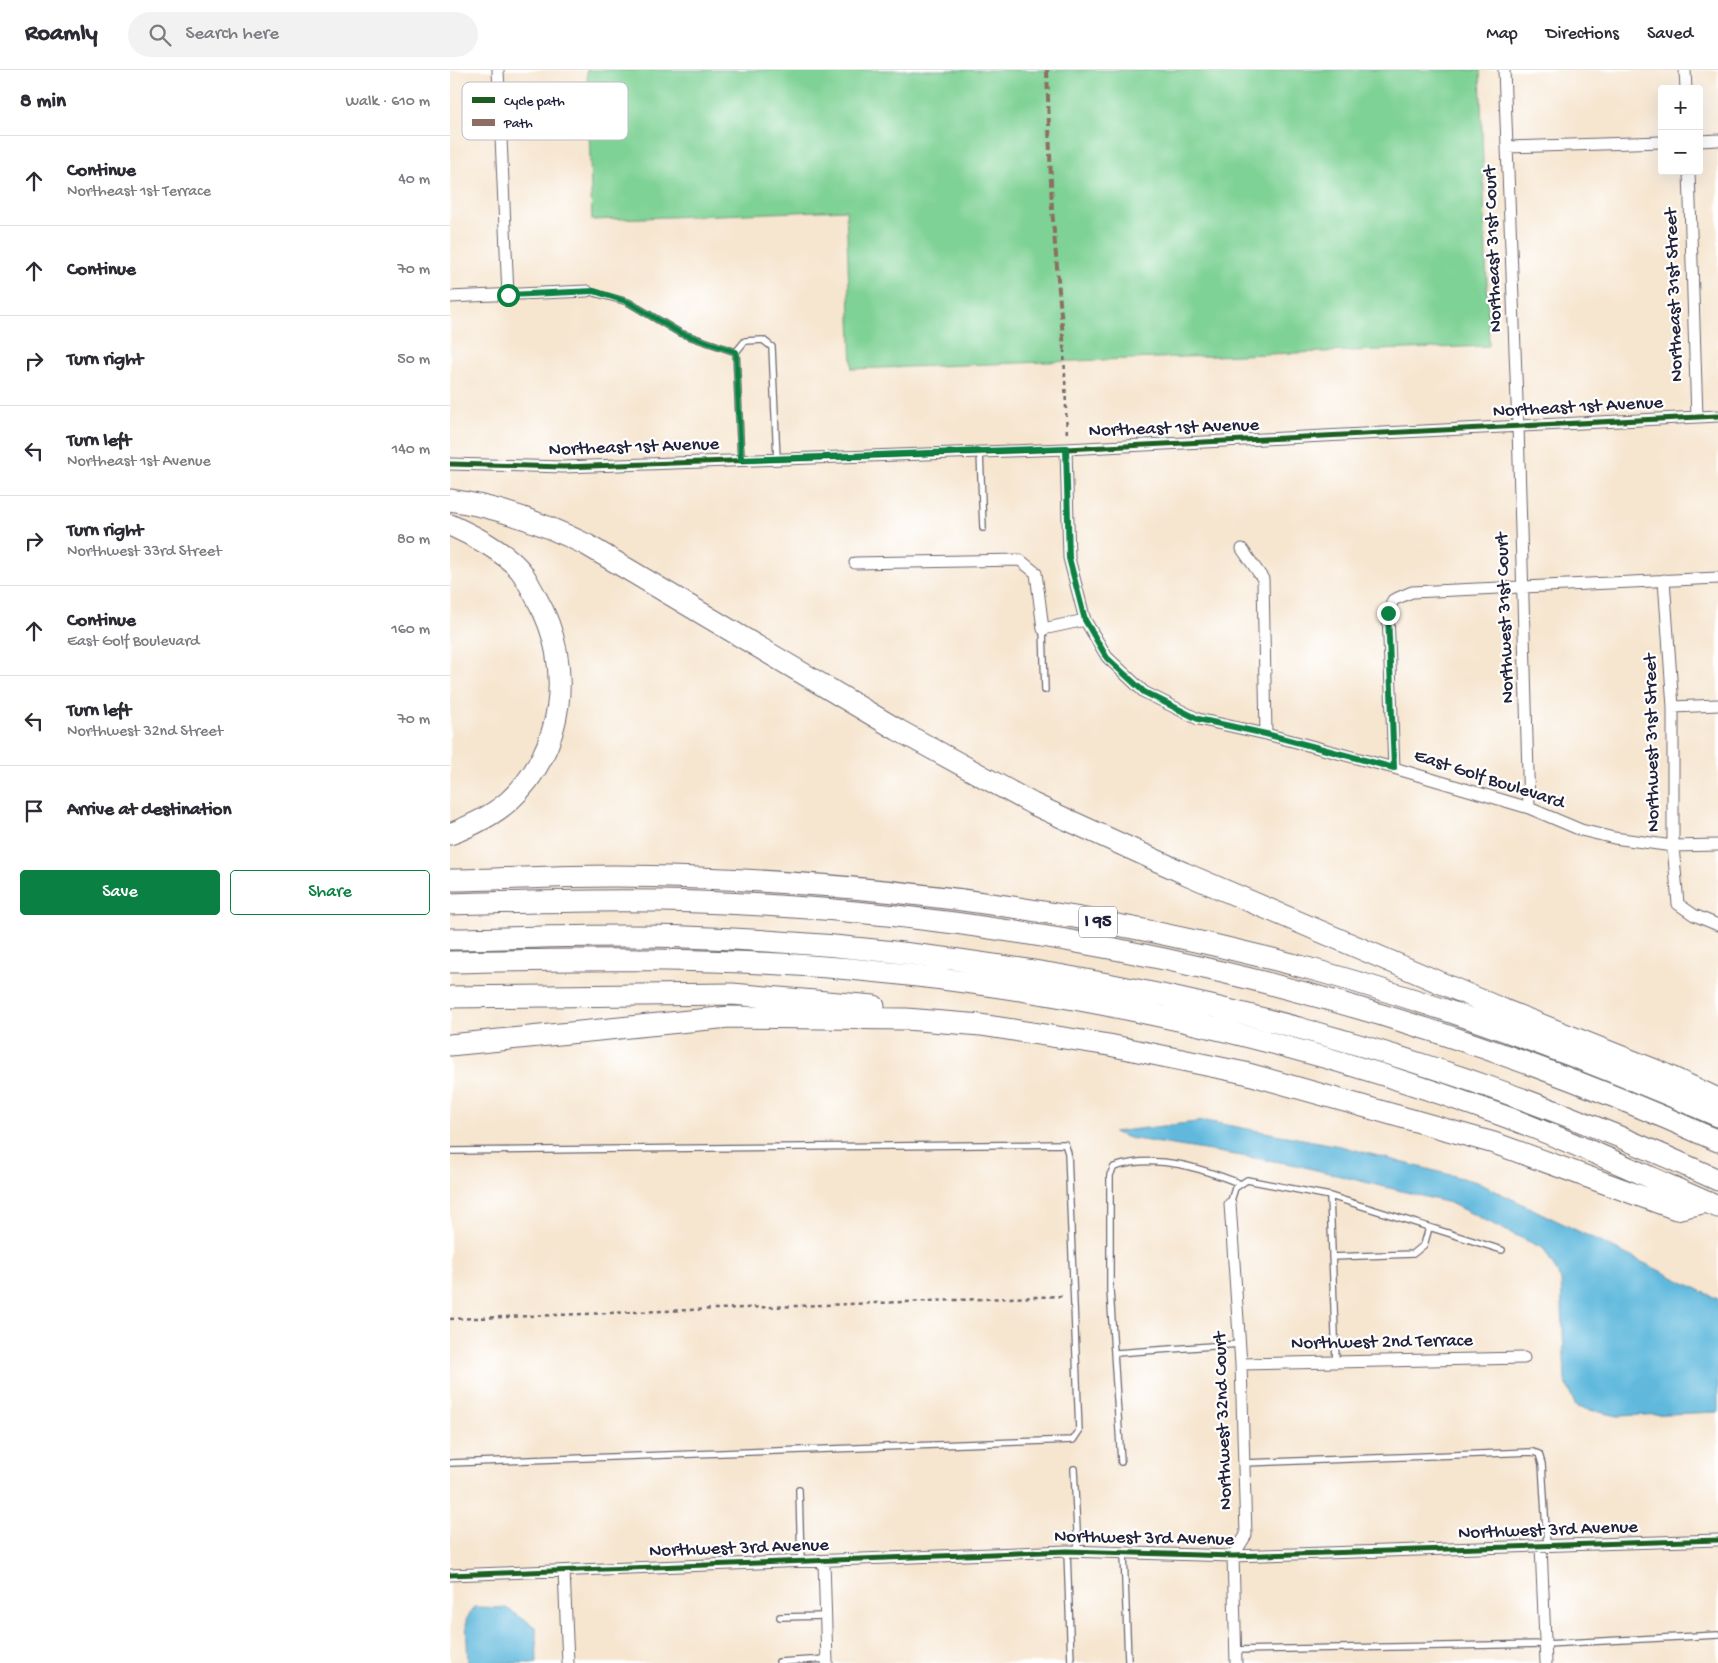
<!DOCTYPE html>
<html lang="en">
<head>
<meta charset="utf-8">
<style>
	:root { --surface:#fff; --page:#f2f2f3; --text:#2b2b33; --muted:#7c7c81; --line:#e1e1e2; --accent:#0b8043 }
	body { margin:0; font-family:"Gochi Hand",sans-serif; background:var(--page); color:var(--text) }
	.controls { position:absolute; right:15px; top:15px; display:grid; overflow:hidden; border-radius:5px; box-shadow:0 5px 20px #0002 }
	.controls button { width:45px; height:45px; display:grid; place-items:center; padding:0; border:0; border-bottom:1px solid var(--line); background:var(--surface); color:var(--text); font:25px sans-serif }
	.stop { position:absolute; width:15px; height:15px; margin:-11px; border:4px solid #0b8043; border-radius:50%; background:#fff }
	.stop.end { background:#0b8043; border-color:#fff; box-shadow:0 1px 5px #0008 }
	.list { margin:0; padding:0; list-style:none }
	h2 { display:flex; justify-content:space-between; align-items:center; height:65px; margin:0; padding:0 20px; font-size:21px }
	h2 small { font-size:16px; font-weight:400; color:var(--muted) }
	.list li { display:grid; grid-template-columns:32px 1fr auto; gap:15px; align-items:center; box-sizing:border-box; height:90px; padding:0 20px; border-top:1px solid var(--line) }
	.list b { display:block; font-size:19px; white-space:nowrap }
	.list p { margin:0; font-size:16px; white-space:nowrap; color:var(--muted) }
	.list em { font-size:16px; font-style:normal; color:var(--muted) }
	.actions { display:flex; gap:10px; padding:15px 20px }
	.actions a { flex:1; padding:11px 0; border:1px solid var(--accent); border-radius:5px; text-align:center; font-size:18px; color:var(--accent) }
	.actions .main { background:var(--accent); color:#fff }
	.icon { flex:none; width:28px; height:28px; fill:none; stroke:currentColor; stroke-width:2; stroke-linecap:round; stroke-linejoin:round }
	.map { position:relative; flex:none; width:1268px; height:1593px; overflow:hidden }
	header { display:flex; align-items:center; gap:30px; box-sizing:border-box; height:70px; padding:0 25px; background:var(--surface); border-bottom:1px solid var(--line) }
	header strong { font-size:24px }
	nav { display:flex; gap:28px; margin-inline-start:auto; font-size:18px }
	.search { width:350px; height:45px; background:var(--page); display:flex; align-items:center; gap:12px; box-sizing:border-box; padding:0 18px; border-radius:28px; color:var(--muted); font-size:19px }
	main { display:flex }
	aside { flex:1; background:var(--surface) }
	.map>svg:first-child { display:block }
	.green { fill:#7fd295; stroke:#507a68 }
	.water { fill:#60b9dd; stroke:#416e8c }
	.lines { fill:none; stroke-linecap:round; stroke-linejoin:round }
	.service-casing { stroke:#6c666f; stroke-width:8 }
	.minor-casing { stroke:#6c666f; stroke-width:13 }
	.motorway-casing { stroke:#6c666f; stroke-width:23 }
	.path { stroke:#6c666f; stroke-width:2.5; stroke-dasharray:4 4; stroke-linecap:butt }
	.service { stroke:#fff; stroke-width:5.5 }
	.minor { stroke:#fff; stroke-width:11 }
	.motorway { stroke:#fff; stroke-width:21 }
	.quiet { stroke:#8d6e63; stroke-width:4; stroke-dasharray:8 4; stroke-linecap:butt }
	.cycleway-casing { stroke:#fff; stroke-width:8 }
	.cycleway { stroke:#1b5e20; stroke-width:5 }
	.route { stroke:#0b8043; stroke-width:6 }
	.labels { text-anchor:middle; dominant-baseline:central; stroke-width:4.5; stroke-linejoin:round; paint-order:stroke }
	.shield { fill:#fff; stroke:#646476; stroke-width:1 }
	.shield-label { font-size:18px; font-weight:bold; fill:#22223b }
	.street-label { font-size:19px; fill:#22223b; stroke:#fff }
	.key { fill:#fff; stroke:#bdbdc4; stroke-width:1 }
	.key-label { font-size:14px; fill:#22223b }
</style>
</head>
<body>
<header>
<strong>Roamly</strong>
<div class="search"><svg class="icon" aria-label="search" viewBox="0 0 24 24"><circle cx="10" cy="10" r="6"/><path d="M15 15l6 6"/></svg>Search here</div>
<nav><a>Map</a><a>Directions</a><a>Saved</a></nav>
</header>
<main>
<aside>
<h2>8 min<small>Walk · 610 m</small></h2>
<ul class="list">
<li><svg class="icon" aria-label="ahead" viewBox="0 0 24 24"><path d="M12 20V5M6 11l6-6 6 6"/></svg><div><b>Continue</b><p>Northeast 1st Terrace</p></div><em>40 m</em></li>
<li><svg class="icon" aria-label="ahead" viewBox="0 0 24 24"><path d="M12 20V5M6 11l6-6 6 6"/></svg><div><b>Continue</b></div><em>70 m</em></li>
<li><svg class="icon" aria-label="right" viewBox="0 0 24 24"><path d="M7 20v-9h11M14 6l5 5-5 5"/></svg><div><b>Turn right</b></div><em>50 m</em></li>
<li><svg class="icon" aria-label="left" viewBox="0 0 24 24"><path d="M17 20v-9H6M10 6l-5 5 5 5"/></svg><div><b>Turn left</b><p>Northeast 1st Avenue</p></div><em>140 m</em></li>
<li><svg class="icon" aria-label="right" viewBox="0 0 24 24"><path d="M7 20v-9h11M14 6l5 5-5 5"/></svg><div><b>Turn right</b><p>Northwest 33rd Street</p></div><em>80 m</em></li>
<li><svg class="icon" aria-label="ahead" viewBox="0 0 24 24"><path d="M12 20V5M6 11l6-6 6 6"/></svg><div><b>Continue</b><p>East Golf Boulevard</p></div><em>160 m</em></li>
<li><svg class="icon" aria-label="left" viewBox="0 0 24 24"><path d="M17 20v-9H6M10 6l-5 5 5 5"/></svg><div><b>Turn left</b><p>Northwest 32nd Street</p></div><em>70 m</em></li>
<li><svg class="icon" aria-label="arrive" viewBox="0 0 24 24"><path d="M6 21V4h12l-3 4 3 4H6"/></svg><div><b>Arrive at destination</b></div></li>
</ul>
<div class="actions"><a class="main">Save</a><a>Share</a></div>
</aside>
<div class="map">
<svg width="1268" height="1593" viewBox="0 0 1268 1593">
	<rect width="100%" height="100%" fill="#fff"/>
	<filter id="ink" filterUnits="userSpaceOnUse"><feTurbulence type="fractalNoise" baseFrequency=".02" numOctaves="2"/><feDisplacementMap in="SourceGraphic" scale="10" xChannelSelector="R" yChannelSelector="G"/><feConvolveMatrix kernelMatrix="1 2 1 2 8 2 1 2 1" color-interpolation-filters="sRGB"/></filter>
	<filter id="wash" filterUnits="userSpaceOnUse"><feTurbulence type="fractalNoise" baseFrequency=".0096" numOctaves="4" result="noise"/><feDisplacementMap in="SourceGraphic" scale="20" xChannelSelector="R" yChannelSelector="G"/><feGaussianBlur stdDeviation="1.12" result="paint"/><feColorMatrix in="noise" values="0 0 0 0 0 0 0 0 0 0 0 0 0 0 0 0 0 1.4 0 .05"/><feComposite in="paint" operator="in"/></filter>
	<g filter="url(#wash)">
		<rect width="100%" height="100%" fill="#f6e5cf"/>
		<!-- green -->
		<path class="green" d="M137 0H1030L1039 276 402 299 396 140 142 150Z"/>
		<!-- water -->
		<path class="water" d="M755 1051 890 1076 1027 1112 1268 1229V1342L1168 1346 1126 1337 1115 1310 1111 1210 1094 1179 1000 1133 842 1094 679 1068 663 1062Z
			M24 1537 56 1538 86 1557 87 1593H18L16 1550Z"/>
	</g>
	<g filter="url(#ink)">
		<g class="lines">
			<!-- service casing -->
			<g class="service-casing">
				<path id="service" d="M137 221 178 232 230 263 286 282
					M530 382 533 458
					M291 390 286 282 295 271 313 270 322 277 327 389
					M593 559 595 620
					M0 1081 615 1074 618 1083 629 1361 623 1370 0 1393
					M880 1126 1052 1180
					M780 1134 785 1118 797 1110 880 1126 886 1292
					M882 1187 963 1184 974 1175 979 1158
					M666 1283 790 1274
					M671 1392 660 1220V1105L664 1097C707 1083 751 1098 791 1114
					M794 1393 1083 1382 1089 1384 1092 1394 1097 1476
					M624 1399 628 1481
					M349 1420 351 1492
					M617 1481 621 1593
					M674 1483 678 1591
					M330 1547 376 1546
					M785 1580 1095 1574 1268 1565
					M329 1592 377 1589"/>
			</g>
			<!-- minor casing -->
			<g class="minor-casing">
				<path id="minor" d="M48 0 58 225
					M1054 0 1068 356 1079 738
					M1235 0 1236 19
					M1249 71 1268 70
					M1057 77 1212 72
					M1239 101 1247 347
					M0 227 137 221
					M616 379 619 488 635 550 657 587 694 622 748 649 816 664 944 698 1079 738 1131 760 1164 768 1223 776 1268 775
					M0 394 114 397 616 379 1268 346
					M792 479 813 509 816 664
					M405 493 570 490 586 503 593 559 635 550
					M1214 510 1223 637V776L1228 834 1244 845 1268 855
					M1223 637 1268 635
					M944 698 938 543 943 530 962 522 1268 508
					M780 1134 791 1294 796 1465 783 1486 786 1593
					M791 1294 1074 1288
					M1091 1476 1096 1593
					M374 1491 377 1593
					M114 1501 118 1593
					M0 1505 617 1481 783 1486 1268 1470"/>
			</g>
			<!-- motorway casing -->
			<g class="motorway-casing">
				<path id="motorway" d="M0 430C49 437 93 453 137 475L448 660 583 734 734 803 1054 940 1210 1002 1268 1029
					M0 455C24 466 52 480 70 500 77 509 82 520 87 529 124 594 115 680 59 731 42 746 21 756 0 764
					M0 810C54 809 109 806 163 806 400 808 640 839 868 901 1005 939 1138 989 1268 1046
					M0 834C83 832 166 829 249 832 601 844 947 926 1268 1071
					M0 869C78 868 157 864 236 867 592 879 944 960 1268 1110
					M0 892C133 889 267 887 400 899 621 919 842 968 1051 1045 1125 1072 1196 1106 1268 1137
					M0 927 282 924 424 936
					M0 975 279 947 456 949 531 955 659 975 795 1003 1044 1073 1226 1139 1257 1132"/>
			</g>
			<!-- path -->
			<path class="path" d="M614 279 617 367
				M0 1249 613 1226"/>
			<!-- service -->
			<use href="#service" class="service"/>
			<!-- minor -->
			<use href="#minor" class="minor"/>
			<!-- motorway -->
			<use href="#motorway" class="motorway"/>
			<!-- quiet -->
			<path class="quiet" d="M597 0 602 139 614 279"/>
			<!-- cycleway casing -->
			<g class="cycleway-casing">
				<path id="cycleway" d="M0 394 114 397 616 379 1268 346
					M0 1505 617 1481 783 1486 1268 1470"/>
			</g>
			<!-- cycleway -->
			<use href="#cycleway" class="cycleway"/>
		</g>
	</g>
	<g class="lines" filter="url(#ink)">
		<!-- route -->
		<path class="route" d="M58 225 144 221 178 232 230 263 286 282 291 390 616 378 619 488 635 550 657 588 694 622 748 649 816 664 944 698 938 543"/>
	</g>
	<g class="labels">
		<!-- shield labels -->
		<rect class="shield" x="629" y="836.5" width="38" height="31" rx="4"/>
		<g class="shield-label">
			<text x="648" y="852">I 95</text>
		</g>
		<!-- street labels -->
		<g class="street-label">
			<text transform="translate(1044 179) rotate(-92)">Northeast 31st Court</text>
			<text transform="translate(1225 225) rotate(-92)">Northeast 31st Street</text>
			<text transform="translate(1128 338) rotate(-3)">Northeast 1st Avenue</text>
			<text transform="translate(724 359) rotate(-2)">Northeast 1st Avenue</text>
			<text transform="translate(184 378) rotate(-2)">Northeast 1st Avenue</text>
			<text transform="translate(1056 548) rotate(-92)">Northwest 31st Court</text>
			<text transform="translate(1203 673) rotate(-91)">Northwest 31st Street</text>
			<text transform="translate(1039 710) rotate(18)">East Golf Boulevard</text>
			<text transform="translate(932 1273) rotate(-1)">Northwest 2nd Terrace</text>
			<text transform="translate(774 1351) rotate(-92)">Northwest 32nd Court</text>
			<text transform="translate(1098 1461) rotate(-2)">Northwest 3rd Avenue</text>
			<text transform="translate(694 1469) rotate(1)">Northwest 3rd Avenue</text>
			<text transform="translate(289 1479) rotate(-2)">Northwest 3rd Avenue</text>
		</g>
	</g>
	<!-- legend -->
	<rect x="12" y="12" width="166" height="58" rx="8" class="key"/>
	<rect x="22" y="27" width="23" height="6" fill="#1b5e20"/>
	<rect x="22" y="49" width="23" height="7" fill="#8d6e63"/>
	<g class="key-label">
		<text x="54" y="35">Cycle path</text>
		<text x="54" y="57">Path</text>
	</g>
</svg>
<div class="controls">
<button>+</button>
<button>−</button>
</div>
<div class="stop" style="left:58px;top:225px"></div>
<div class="stop end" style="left:938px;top:543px"></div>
</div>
</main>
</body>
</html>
